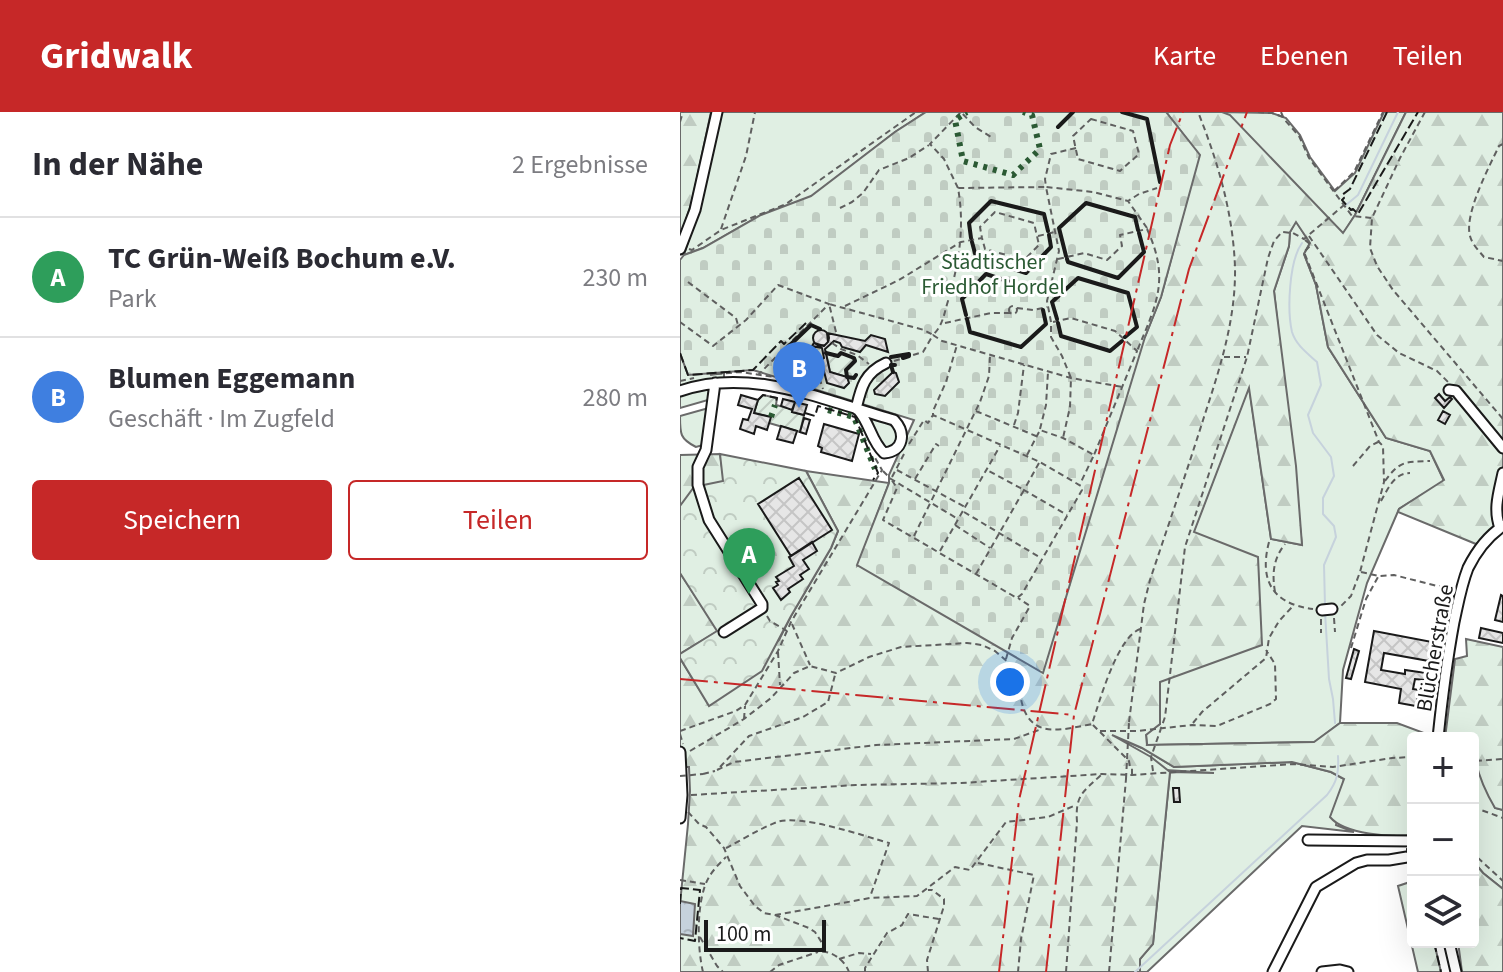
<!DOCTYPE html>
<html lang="de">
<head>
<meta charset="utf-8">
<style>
	:root { --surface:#fff; --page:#f2f2f3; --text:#2b2b33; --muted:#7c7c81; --line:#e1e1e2; --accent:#c62828 }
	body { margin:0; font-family:"Source Sans 3",sans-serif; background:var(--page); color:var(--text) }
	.controls { position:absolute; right:24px; bottom:24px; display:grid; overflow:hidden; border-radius:8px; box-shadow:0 8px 32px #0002 }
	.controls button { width:72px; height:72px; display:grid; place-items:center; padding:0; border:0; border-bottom:2px solid var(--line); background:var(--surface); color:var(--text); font:40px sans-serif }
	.scale { position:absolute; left:24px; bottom:20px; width:122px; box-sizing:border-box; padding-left:8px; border:4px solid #1a1a1a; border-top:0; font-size:22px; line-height:28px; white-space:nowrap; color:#1a1a1a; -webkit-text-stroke:6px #fff; paint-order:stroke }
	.you { position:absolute; left:330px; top:570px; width:28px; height:28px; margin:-20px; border:6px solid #fff; border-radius:50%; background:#1a73e8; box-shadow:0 0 0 12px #1a73e833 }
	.badge { display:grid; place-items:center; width:52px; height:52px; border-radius:50%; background:var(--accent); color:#fff; font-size:26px; font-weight:700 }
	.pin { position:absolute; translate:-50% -66px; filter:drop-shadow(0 2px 4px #0008) }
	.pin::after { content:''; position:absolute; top:42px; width:28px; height:24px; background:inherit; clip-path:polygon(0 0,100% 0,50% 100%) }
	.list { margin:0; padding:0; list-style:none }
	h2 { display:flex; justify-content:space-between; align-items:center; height:104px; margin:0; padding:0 32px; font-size:34px }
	h2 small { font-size:26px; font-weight:400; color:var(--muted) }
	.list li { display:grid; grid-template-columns:52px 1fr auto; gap:24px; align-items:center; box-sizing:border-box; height:120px; padding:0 32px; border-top:2px solid var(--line) }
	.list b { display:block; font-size:30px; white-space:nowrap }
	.list p { margin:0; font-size:26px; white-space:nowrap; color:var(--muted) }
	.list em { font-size:26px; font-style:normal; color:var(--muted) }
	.actions { display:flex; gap:16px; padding:24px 32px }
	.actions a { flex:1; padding:18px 0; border:2px solid var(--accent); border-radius:8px; text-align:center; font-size:28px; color:var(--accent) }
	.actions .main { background:var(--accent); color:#fff }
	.icon { flex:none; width:44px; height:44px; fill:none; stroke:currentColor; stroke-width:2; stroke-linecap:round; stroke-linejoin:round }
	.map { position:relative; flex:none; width:823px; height:860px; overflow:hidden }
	header { display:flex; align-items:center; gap:48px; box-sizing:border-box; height:112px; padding:0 40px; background:var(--accent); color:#fff }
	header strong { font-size:38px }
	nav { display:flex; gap:44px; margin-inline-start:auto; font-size:28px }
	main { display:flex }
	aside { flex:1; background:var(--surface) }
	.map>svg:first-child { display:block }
	.grass { fill:#e0efe3; stroke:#6a6a6a; stroke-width:2 }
	.forest { fill:url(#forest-firs); stroke:#6a6a6a; stroke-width:2 }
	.cemetery { fill:url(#cemetery-stones); stroke:#6a6a6a; stroke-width:2 }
	.park { fill:url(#park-crowns); stroke:#6a6a6a; stroke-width:2 }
	.garden { fill:url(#garden-furrows); stroke:#6a6a6a; stroke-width:2 }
	.water { fill:url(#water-ripples); stroke:#6a6a6a; stroke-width:2 }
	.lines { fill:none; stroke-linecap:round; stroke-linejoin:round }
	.stream { stroke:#c6d2dc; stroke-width:2 }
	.building { fill:url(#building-cross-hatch); stroke:#1a1a1a; stroke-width:2 }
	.minor-casing { stroke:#1a1a1a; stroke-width:13 }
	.path { stroke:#5f5f5f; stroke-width:2; stroke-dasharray:6 4; stroke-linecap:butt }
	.minor { stroke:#fff; stroke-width:9 }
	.path-bridge { stroke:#5f5f5f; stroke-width:2; stroke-dasharray:6 4; stroke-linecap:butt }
	.hedge { stroke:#2b5a34; stroke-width:6; stroke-dasharray:4 6; stroke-linecap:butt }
	.fence { stroke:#1a1a1a; stroke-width:2; stroke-dasharray:10 4; stroke-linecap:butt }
	.wall { stroke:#1a1a1a; stroke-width:4 }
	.power { stroke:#c62828; stroke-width:2; stroke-dasharray:28 6 4 6; stroke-linecap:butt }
	.labels { text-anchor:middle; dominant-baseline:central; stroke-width:6; stroke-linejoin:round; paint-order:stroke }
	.park-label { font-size:22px; fill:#2b5a34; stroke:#fff }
	.street-label { font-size:22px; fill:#1a1a1a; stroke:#fff }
</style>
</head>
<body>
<header>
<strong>Gridwalk</strong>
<nav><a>Karte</a><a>Ebenen</a><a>Teilen</a></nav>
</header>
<main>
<aside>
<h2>In der Nähe<small>2 Ergebnisse</small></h2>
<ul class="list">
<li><span class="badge" style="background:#2e9e5b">A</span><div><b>TC Grün-Weiß Bochum e.V.</b><p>Park</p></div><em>230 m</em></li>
<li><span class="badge" style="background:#3f7fe0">B</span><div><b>Blumen Eggemann</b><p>Geschäft · Im Zugfeld</p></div><em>280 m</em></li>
</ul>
<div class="actions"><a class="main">Speichern</a><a>Teilen</a></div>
</aside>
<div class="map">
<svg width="823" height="860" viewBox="0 0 823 860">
	<defs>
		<pattern id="forest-firs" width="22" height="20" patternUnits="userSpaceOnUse" patternTransform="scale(2)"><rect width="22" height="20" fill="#e0efe3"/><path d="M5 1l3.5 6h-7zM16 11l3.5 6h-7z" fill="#c0ccc2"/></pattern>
		<pattern id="cemetery-stones" width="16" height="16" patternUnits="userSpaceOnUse" patternTransform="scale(2)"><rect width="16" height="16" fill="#e0efe3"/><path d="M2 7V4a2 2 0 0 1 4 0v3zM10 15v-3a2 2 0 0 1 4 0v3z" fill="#c0ccc2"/></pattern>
		<pattern id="park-crowns" width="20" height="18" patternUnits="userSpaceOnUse" patternTransform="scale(2)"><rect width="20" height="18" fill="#e0efe3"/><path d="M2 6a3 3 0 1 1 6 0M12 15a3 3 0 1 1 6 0" fill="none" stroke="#c0ccc2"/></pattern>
		<pattern id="garden-furrows" width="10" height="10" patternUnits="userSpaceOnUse" patternTransform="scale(2)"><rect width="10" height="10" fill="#e0efe3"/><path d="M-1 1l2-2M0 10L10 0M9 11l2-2" fill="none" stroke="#c0ccc2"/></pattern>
		<pattern id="water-ripples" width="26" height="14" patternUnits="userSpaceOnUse" patternTransform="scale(2)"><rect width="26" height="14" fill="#c6d2dc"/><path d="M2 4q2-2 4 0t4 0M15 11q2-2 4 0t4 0" fill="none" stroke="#aab4bc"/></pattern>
		<pattern id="building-cross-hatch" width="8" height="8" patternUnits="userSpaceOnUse" patternTransform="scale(2)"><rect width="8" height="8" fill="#e6e6e6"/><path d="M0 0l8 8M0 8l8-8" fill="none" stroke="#c5c5c5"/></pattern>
	</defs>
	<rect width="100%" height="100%" fill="#fff"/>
	<!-- grass -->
	<path class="grass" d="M41 0H246L215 20 131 85 81 103 23 136 4 143 20 91Z
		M542 0 592 1 606 6 620 23 630 45 655 79 675 61 704 0H726L675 103 663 122 569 24Z
		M616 109 630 131 624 142 636 173 648 235 706 326 750 339 764 369 719 397 687 471 663 558 660 611 635 630 467 633 466 622 480 612V570L513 421 569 274 591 427 622 433 594 179 609 134 610 120Z
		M0 241 30 260 31 263 44 261V267L30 269 28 288 0 296Z
		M25 297H28L23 333 16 335C0 327 0 322 0 304Z
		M191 306C207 310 225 314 213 334L204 336C197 331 190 314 191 306Z
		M417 616 462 636 494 655 612 650 651 660 664 667 656 713 674 720 622 714 467 860H460V847L473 831 490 660 534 661 437 655Z
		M794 642 815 696 823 698V777L803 761 793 749Z"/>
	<!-- forest -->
	<path class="forest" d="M0 0H31L12 89 0 126Z
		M486 0H542L550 3 663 121 675 103 726 0H823V411L796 432 718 400 719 397 764 368 750 339 706 326 648 235 636 173 624 142 630 131 616 110 610 120 609 134 594 179 616 354 622 433 591 427 569 276 514 420 578 445 582 533 480 570V612L466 623 467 633 634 630 660 611H717L752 624 751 626H733V723C711 725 665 723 650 705L664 667 651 660 612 650 494 655 462 636 432 623 471 645 490 660 473 832 460 847V860H0V792L8 712 10 679 9 655H0V546L29 593 99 528 111 504 151 436 158 419 126 359 209 371 178 453 465 225 481 185 519 43Z
		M40 342 44 369 0 394V343Z
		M0 461 38 519 0 542Z
		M786 527 823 535V698L815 696C802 674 793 651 793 626H765L775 547 787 544Z
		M793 749 803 761 823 777V860H782L778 830H793Z
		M733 769V830H754L761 860H738L718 774Z"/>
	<!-- cemetery -->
	<path class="cemetery" d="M246 0H486L520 43 481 185 465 225 363 561 177 453 209 371V363L234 308 73 258 8 263 0 241V148L4 143 23 136 81 103 131 84 215 20Z"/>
	<!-- park -->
	<path class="park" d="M40 342 126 359 158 419 151 436 111 504 82 559 29 594 0 546V542L37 519 0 461V394L14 375 43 369Z"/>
	<!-- garden -->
	<path class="garden" d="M146 241 158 244 161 241 174 246 175 249 166 258 167 265 150 260Z
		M83 283 97 286 96 293 112 297V300L124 303 120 320 89 311 90 305 74 301 78 288Z"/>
	<!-- water -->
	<path class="water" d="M0 789 15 792 13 824 0 822Z"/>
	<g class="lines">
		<!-- stream -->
		<path class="stream" d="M666 93 678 83 718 0
			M622 131C609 149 607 198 612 220 616 233 627 241 637 250L641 273 628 303 633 321 651 345 654 364 643 386V402L654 414 656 425 644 453 645 494
			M645 500 649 567 653 587 655 611
			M455 860 647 683C657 670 659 661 658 644"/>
	</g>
	<!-- building -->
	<path class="building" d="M133 226a8 8 0 1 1 16 0a8 8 0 1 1-16 0Z
		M147 221 185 229 191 223 205 227 208 240 186 233 180 240 162 235 160 231 154 229 145 237 150 260 167 265 169 271 164 276 147 271 141 248 144 246 142 236 132 234 134 231 144 234 148 230Z
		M132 234 135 235 128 241 129 245 141 248 142 252 126 247 124 240Z
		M213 260 216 261 219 270 205 284 195 282 194 278Z
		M759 282 765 289 770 285 772 287 764 296 755 286Z
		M61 283 78 288 74 301 91 305 87 318 76 314 74 322 60 317 63 307 68 308 72 297 58 293Z
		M103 287 115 290 112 298 101 294Z
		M115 290 127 293 124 303 112 300Z
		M763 299 770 303 765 312 758 308Z
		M124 306 130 308 126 322 120 320Z
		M144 312 179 322 172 349 141 340 142 336 138 334Z
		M101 314 117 319 113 331 97 327Z
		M119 366 152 418 111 444 78 392Z
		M132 430 137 439 123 448 129 457 120 463 123 467 108 477 110 480 101 488 93 476 98 473 96 470 99 469 96 465 114 454 109 445Z
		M821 483 823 484V510L815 508Z
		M801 516 823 521V531L799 526Z
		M694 519 752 530 749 549 704 541 701 558 725 562V558L746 561 745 568 735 567 733 577 739 578 736 594 719 591 721 577 685 570Z
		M674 537 679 539 671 567 666 566Z
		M493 676H499L500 690H494Z"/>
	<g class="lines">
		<!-- minor casing -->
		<g class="minor-casing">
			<path id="minor" d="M0 137 15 98 37 0
				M35 271 26 338 18 355V373L29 408 82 492V496L44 520
				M769 278 776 279 823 336
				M0 279C71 254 145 289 214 308 226 321 224 339 204 341 191 329 190 311 178 298
				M176 297C181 276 184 261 206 251
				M820 416C813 397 819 380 823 361
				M642 498 652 497
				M758 626C762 587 767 548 774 510 778 492 781 474 788 456 796 440 808 424 823 414
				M0 640 2 683 0 706
				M628 728 733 729
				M769 830 776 860
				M593 860 636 775 676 751 687 748H709L733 744
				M642 860 660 858 668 860"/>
		</g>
		<!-- path -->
		<path class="path" d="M578 0 592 1 606 6
			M601 0 604 7 619 24 629 46 672 104 692 106
			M745 0 720 46 692 106 690 136 697 154 713 178 823 307
			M411 7 453 19 459 42 440 59 398 47 393 24Z
			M0 10 3 0
			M823 32 819 34C809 55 784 102 790 124 792 132 799 139 804 145L823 149
			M396 36 371 42 365 67 366 75 413 80 448 89
			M278 76 264 47 250 32 281 0 295 15 311 25
			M654 79 674 60 703 0
			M160 96 172 90 183 81 199 58 229 46 249 33
			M467 116 448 89 459 82 477 76
			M41 117 66 44 75 0
			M358 124 375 120
			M629 124 697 223 719 241 757 259 768 270
			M625 128 631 133 624 140 699 330 703 334 704 370 680 460 671 484 661 494
			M9 137 12 138 41 118 106 92 236 0
			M378 147 404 141 427 148 442 134 440 123 467 117C490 167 477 191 457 239
			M8 170 56 206 58 213
			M329 198a4 4 0 1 1 8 0a4 4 0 1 1-8 0Z
			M165 194 219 168 281 130 302 126 305 137 344 148 359 133 354 111 315 100 300 115 302 126
			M337 196 353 198 367 195
			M0 210 33 234 66 208 98 173 149 192 77 264
			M373 210 391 206 435 219 457 239 414 343
			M265 211 311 201H330
			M156 220 149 192 244 218 253 223C263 213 264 202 268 189 279 151 285 115 278 76L366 75 379 139 367 189 371 210V225L382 244 391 266 390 295 383 326
			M152 231 161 237 177 243 189 252
			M102 240 132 250 136 261 138 262 143 277
			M544 245H566
			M214 249 243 240 253 223 262 229 391 266 442 275
			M36 262 60 260 101 266
			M0 269 14 266
			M296 299 356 324
			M334 313 338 301 344 253
			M360 317 366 293 368 260
			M229 332 244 308 248 311 253 303
			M224 342 211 367 217 376 203 408 330 482 337 486 342 482 402 378 401 374 360 350 253 303V299L266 270 277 233
			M347 343 360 318 383 326 414 343 400 372
			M359 351 344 378 387 403
			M673 354 690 334 698 330
			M217 358 285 395
			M203 359 211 367 278 407
			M235 367 256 332 259 334
			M705 369C720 348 726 350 750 349
			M701 389C708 377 714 361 730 361
			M284 400 361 446
			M275 413 310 436
			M234 424 300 290 309 264 310 244
			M589 430C579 468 592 492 633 497
			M260 439 320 334
			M681 460 699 464 714 463 757 474 773 475
			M296 462 344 378 307 358
			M595 480C592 462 593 447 605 432
			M87 504 90 509 107 519
			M654 506 655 520
			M641 507V521
			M112 512 130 553
			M671 536 686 487 698 465
			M98 540 100 573
			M326 547 332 526 350 494 338 486
			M64 607 65 594
			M449 610 464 492 470 468C488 414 507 359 524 305 540 256 556 207 555 155 553 101 538 50 518 0
			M513 611 522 600 586 546 589 526 599 509 613 494
			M413 613 449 649 450 655 452 656V662
			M0 619 56 599 65 593 98 539 111 510 202 358 194 344
			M420 619H457L512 613 537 614 590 592 596 587 595 552 586 538
			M0 622 3 632
			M10 639 64 607 91 586 114 561 130 554 156 561 189 545 221 535 287 531 302 533 315 539 335 556C338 566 339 577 341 587 349 628 381 618 412 612 420 588 437 526 460 517
			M40 655 69 624 123 605 148 590 155 563
			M793 657 794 649 823 647
			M37 658 54 650 196 633 334 627 359 618
			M473 659 471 645 485 605 505 435 567 245 588 146 594 129 602 120 613 121 624 127 664 93
			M23 662 35 659
			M11 683 176 673 281 671 422 662 452 663 614 652 653 655 712 646 733 645
			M793 695 823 706
			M8 700 19 712 26 715 44 736 60 774 75 794 84 801 95 803 129 816 135 820 144 834 140 840C152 838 165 849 169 860
			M46 736C62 728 79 717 97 710 121 702 184 724 209 731L190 785
			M793 737 796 744 823 769
			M298 751 354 763 341 827 338 860
			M0 768 25 772
			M95 803 190 786 237 784 275 755 290 758 326 710 368 705 396 693
			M20 825 37 854 43 860
			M159 847 179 841 191 842
			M23 860C17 835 16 787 29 765 33 758 40 751 46 745
			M90 860 99 853 138 840
			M185 860V856L207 821 222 813 228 802 259 807
			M248 860 247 848 264 794V787L252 778H248
			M386 860 397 710C395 683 403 680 421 663
			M429 860 446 667"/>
		<!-- minor -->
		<use href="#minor" class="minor"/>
		<!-- path-bridge -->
		<path class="path-bridge" d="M0 664 23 662
			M446 667 449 610"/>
		<!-- hedge -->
		<path class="hedge" d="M285 1 287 0
			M281 4 275 8 283 49 333 63 360 37 352 3 343 0
			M148 298 174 305 195 357
			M91 305 95 293"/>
		<!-- fence -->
		<path class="fence" d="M707 0 670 77 662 83 664 86 662 88 671 98 673 97 678 102 738 0
			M0 241 8 263 73 258 101 229 104 232 126 211
			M78 288 83 283 97 286 96 289
			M125 301 135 304 138 294 175 305 198 361 193 368
			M733 736 727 737 729 750 733 757
			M0 792 1 776 20 778 15 829 0 826
			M754 830 761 860"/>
		<!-- wall -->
		<path class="wall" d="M442 0 467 7 480 70
			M378 15 393 0
			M291 126 289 111 311 89 364 102 368 119
			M292 130 296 145 346 161 371 135 369 123
			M386 144 379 116 406 91 455 105 458 118
			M387 147 388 150 438 166 464 140 459 121
			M286 203 282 187 306 162 357 179
			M287 207 290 220 341 235 366 212 363 198
			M377 207 372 190 398 166 448 181 457 215 445 225
			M378 211 381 224 430 239 442 229
			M146 241 158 244 161 241 174 246 175 249 166 258 167 265 174 266 176 263
			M125 242 110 238 108 235 131 213 140 217
			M211 245 229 242V244L223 246
			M213 260 211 253H215"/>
		<!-- power -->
		<path class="power" d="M0 567 394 603
			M319 860 339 688 490 33 503 0
			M366 860 394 603 509 157 567 0"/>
	</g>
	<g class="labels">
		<!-- park labels -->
		<g class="park-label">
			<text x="313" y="150">Städtischer<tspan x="313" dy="25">Friedhof Hordel</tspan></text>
		</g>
		<!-- street labels -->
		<g class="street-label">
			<text transform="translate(755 536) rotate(-80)">Blücherstraße</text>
		</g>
	</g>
</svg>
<div class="controls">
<button>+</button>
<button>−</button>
<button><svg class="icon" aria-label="layers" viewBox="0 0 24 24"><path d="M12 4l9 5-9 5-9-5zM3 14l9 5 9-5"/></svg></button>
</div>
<div class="scale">100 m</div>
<div class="you"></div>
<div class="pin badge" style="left:69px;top:482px;background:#2e9e5b">A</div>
<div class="pin badge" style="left:119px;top:296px;background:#3f7fe0">B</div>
</div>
</main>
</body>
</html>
